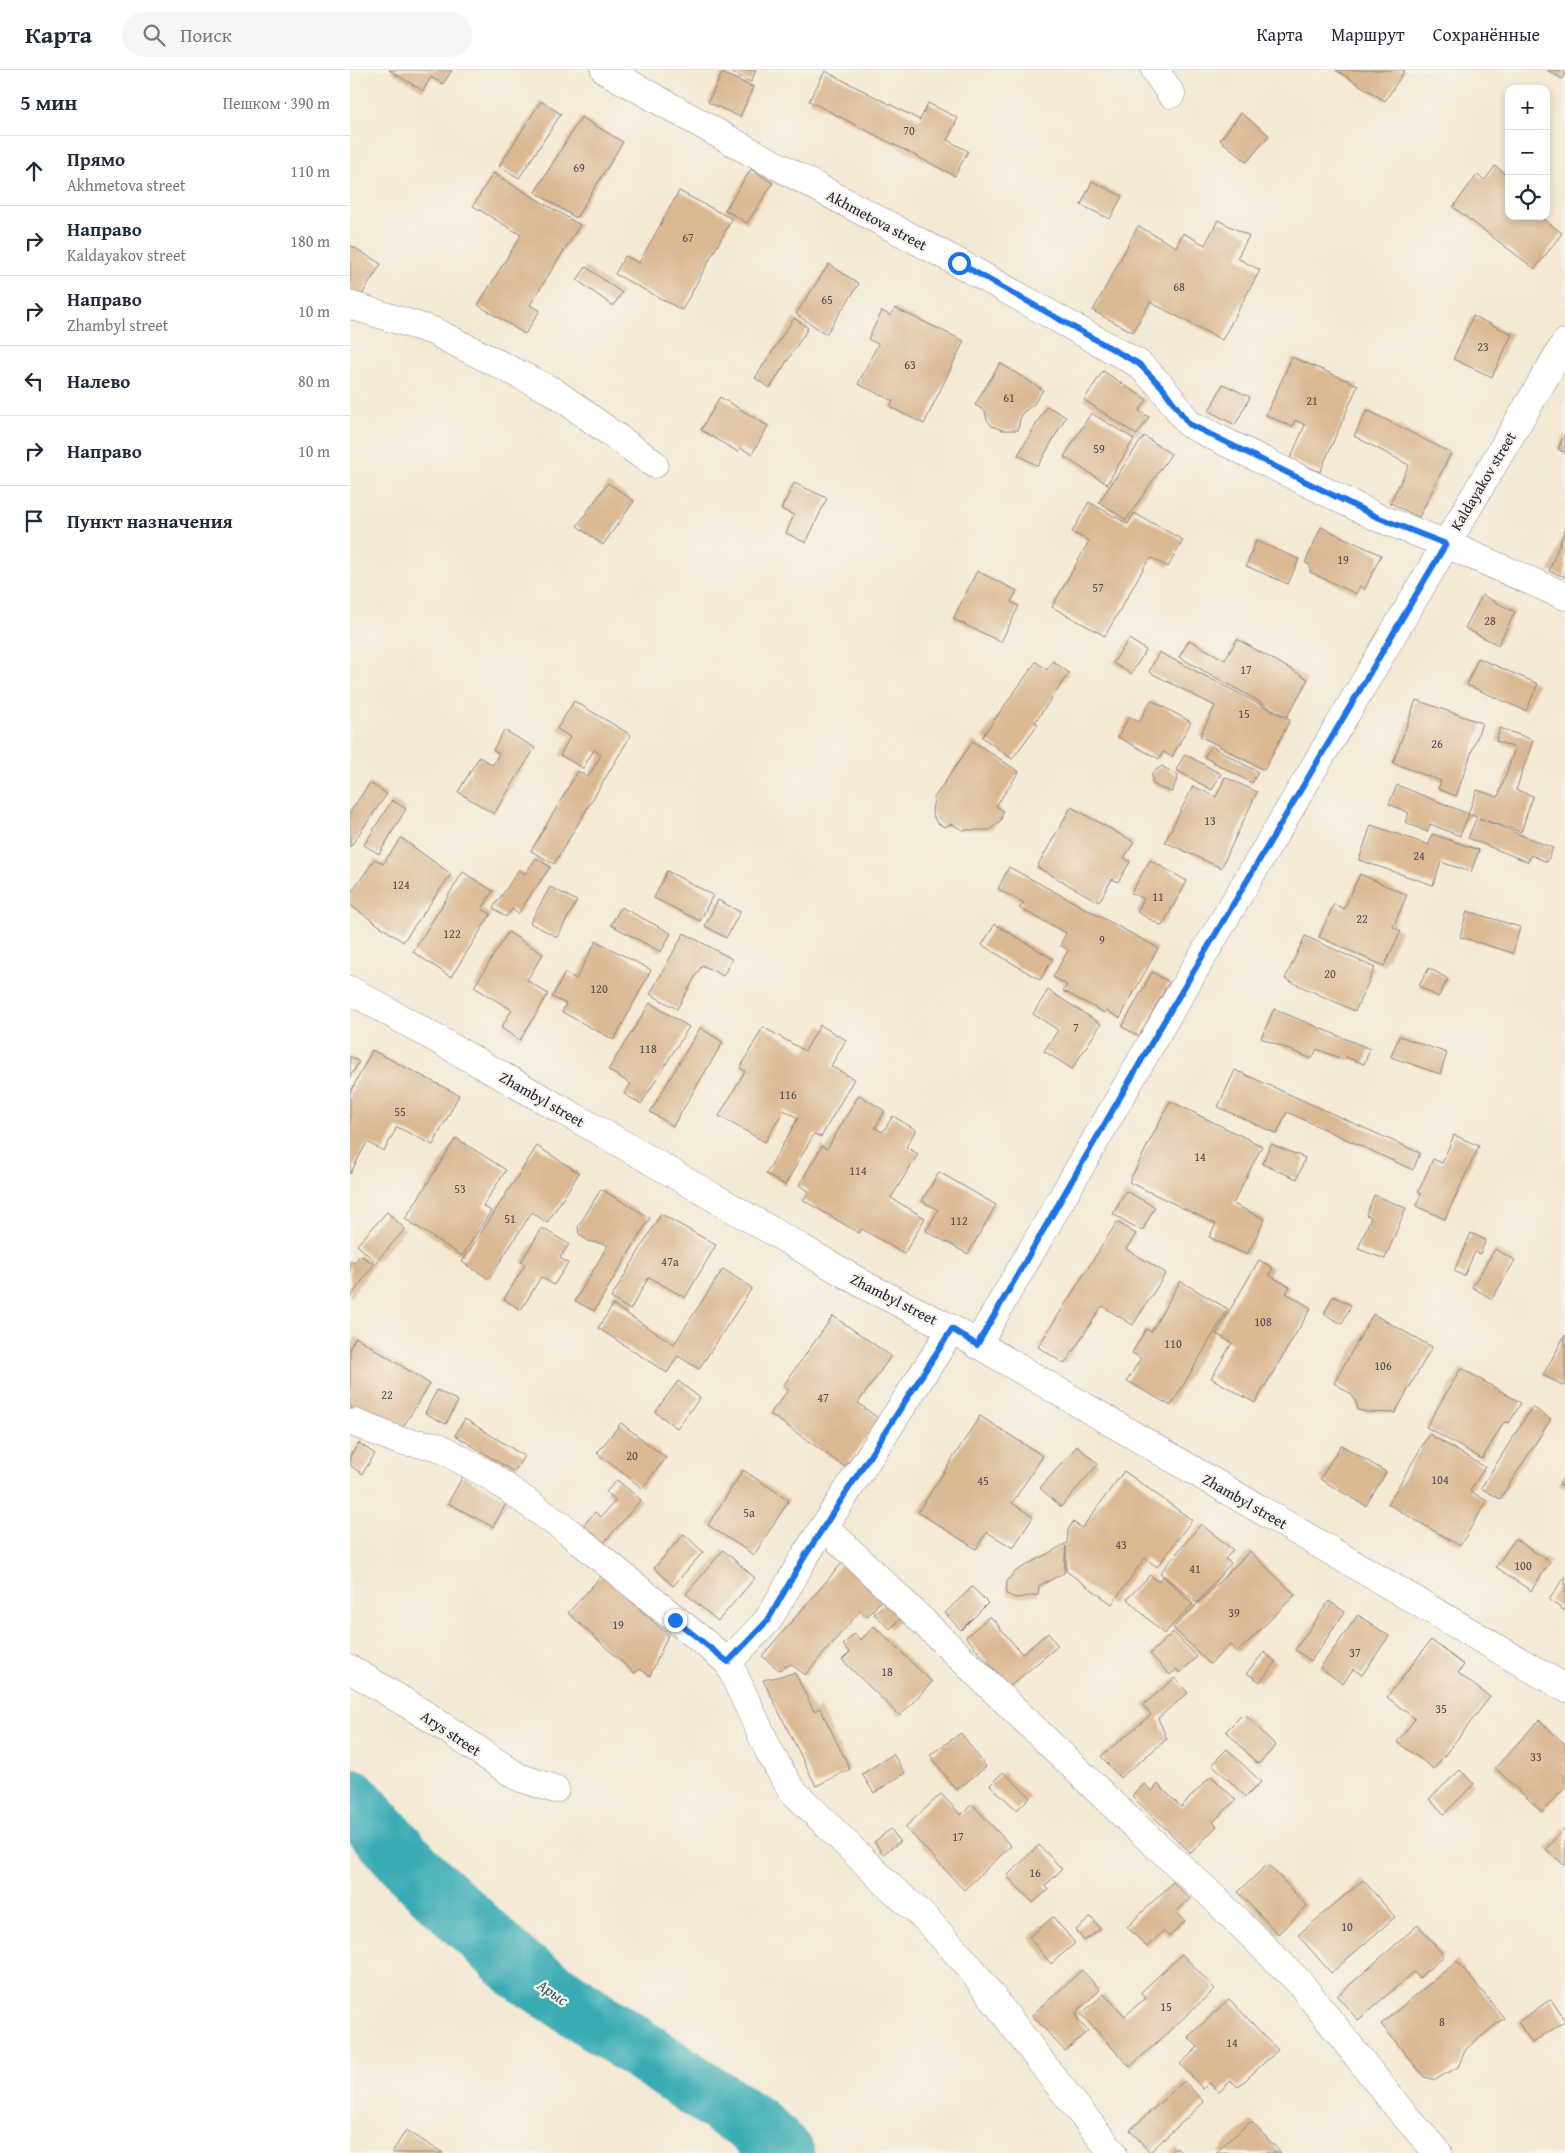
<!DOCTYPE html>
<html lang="ru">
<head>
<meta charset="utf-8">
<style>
	:root { --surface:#fff; --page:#f6f6f7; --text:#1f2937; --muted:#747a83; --line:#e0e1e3 }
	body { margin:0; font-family:"Gentium Book Plus",serif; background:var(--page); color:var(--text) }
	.controls { position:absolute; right:15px; top:15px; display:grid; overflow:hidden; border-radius:10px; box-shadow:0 2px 8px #0003 }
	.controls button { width:45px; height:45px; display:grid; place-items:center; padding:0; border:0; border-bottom:1px solid var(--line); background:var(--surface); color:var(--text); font:25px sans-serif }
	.stop { position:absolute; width:15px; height:15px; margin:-11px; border:4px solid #1a73e8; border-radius:50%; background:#fff }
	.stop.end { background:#1a73e8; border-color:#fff; box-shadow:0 1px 5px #0008 }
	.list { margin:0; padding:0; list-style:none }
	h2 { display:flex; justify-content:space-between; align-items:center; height:65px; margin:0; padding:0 20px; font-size:21px }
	h2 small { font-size:16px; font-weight:400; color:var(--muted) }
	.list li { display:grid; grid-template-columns:32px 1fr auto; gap:15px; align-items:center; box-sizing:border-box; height:70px; padding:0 20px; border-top:1px solid var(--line) }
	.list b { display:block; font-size:19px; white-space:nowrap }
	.list p { margin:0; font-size:16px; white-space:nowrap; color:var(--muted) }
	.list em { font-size:16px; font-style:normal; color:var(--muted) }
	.icon { flex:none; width:28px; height:28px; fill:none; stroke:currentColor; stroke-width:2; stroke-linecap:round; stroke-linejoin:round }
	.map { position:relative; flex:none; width:1215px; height:2083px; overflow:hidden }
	header { display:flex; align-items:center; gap:30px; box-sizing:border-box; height:70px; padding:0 25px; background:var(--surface); border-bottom:1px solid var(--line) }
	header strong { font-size:24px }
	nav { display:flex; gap:28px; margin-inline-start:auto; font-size:18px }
	.search { width:350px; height:45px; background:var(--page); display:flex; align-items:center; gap:12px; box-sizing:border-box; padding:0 18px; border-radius:28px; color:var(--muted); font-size:19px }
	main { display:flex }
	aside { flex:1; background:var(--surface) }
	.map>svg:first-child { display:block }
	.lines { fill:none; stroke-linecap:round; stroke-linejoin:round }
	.river { stroke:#39abb4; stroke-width:61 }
	.building { fill:#dab892 }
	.minor-casing { stroke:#8b8688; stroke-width:29 }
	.minor { stroke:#fff; stroke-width:28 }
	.route { stroke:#1a73e8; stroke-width:6 }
	.labels { text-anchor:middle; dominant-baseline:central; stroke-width:4.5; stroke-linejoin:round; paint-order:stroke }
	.number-label { font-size:12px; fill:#504851 }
	.street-label { font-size:15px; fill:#22223b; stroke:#f7f3e8 }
	.water-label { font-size:16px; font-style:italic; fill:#2b596b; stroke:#f7f3e8 }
</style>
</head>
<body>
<header>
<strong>Карта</strong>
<div class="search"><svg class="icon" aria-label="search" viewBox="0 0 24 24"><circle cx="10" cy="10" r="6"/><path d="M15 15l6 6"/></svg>Поиск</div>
<nav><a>Карта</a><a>Маршрут</a><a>Сохранённые</a></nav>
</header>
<main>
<aside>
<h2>5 мин<small>Пешком · 390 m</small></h2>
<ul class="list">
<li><svg class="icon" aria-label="ahead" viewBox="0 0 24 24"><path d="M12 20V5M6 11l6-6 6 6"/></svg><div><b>Прямо</b><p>Akhmetova street</p></div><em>110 m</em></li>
<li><svg class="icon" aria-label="right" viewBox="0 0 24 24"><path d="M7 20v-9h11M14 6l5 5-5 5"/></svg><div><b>Направо</b><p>Kaldayakov street</p></div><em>180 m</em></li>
<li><svg class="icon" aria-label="right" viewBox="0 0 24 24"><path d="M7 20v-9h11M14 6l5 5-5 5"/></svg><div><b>Направо</b><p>Zhambyl street</p></div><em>10 m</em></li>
<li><svg class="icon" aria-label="left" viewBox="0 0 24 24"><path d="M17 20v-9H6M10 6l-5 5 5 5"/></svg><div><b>Налево</b></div><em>80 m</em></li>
<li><svg class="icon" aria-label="right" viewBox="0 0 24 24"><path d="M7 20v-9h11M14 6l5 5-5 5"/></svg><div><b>Направо</b></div><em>10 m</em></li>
<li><svg class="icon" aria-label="arrive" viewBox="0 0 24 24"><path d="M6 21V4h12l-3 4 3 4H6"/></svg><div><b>Пункт назначения</b></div></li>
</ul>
</aside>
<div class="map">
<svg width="1215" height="2083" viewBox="0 0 1215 2083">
	<rect width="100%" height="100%" fill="#f7f3e8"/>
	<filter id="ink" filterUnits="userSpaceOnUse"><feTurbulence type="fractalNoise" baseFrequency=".02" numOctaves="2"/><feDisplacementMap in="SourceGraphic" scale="10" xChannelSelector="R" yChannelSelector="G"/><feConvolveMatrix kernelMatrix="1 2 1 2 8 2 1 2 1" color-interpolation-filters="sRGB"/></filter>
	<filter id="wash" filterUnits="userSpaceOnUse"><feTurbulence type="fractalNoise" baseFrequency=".0096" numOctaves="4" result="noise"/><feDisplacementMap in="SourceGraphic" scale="20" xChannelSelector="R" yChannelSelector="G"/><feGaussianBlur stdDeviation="1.12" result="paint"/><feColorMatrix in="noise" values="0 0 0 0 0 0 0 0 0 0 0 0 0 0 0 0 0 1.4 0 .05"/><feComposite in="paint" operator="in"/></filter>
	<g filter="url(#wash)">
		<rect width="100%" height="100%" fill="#f4e9d4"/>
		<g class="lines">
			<!-- river -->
			<path class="river" d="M0 1728 66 1802 169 1899 405 2056 434 2083"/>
		</g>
		<g id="blocks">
			<!-- building -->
			<path class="building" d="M39 0H102L93 14 81 7 73 21Z
				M377 0H406L401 12Z
				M986 0H1055L1035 31Z
				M1197 0H1215V4L1212 9Z
				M475 1 570 50 578 33 608 48 597 70 618 81 605 106 459 31Z
				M372 3 403 17 390 47 358 32Z
				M191 31 211 44 169 108 149 96Z
				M891 43 919 65 897 92 870 70Z
				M231 47 273 72 226 148 185 122Z
				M1145 96 1159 107V146H1189L1212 163 1185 199 1103 137 1127 105 1135 110Z
				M401 99 423 113 397 153 375 140Z
				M143 103 230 155 180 235 190 240 175 264 128 235 171 165 123 136Z
				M742 111 772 126 760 149 731 135Z
				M329 121 382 149 332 240 265 204 275 186 289 193Z
				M868 150 899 166 887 188 910 200 872 270 800 232 783 262 743 241 788 156 826 177 833 163 855 175Z
				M0 175 31 194 8 231 0 226Z
				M479 194 509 214 476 264 446 244Z
				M236 197 272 223 263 236 227 210Z
				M545 238 614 271 574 354 540 337 543 331 508 314 528 274 518 269 532 241 541 246Z
				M1123 246 1162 264 1142 307 1103 289Z
				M444 248 458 258 420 318 405 308Z
				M942 287 1008 315 970 402 940 389 955 355 945 350 942 357 916 345Z
				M650 293 693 320 684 334 671 344 668 360H653L642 356 637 350 635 341 625 335Z
				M753 301 797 330 789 341 799 347 787 365 734 330Z
				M873 314 900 327 885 355 859 341Z
				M370 327 418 356 402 384 390 378 388 382 351 360Z
				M697 336 716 347 688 396 668 385Z
				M1017 340 1101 383 1069 447 1040 433 1059 395 1004 366Z
				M741 343 784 369 757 414 714 387Z
				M1215 363V383L1208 379Z
				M794 366 821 384 776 450 749 432Z
				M258 413 284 431 253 475 227 456Z
				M444 413 477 428 456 473 436 463 444 445 431 439Z
				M739 432 778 454 784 443 833 470 818 497 802 488 796 494 755 566 702 537 739 471 722 462Z
				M971 457 1031 485 1015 519 1010 516 1006 524 960 502V495L955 493Z
				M1215 460V507L1199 501Z
				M906 471 949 489 938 514 896 496Z
				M627 501 667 521 661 532 669 536 651 572 603 549Z
				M1132 525 1165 542 1148 575 1115 558Z
				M779 569 796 580 781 604 763 593Z
				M887 569 958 609 937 647 829 587 839 570 875 590Z
				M809 582 940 650 914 700 850 666 865 636 799 602Z
				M1128 588 1188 614 1176 641 1117 615Z
				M703 591 719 603 685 652 688 654 662 689 632 667 686 592 697 600Z
				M801 630 841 652 822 687 813 682 809 689 768 667 779 647 789 652Z
				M1066 630 1132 653 1106 726 1088 719 1091 711 1043 693Z
				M224 631 281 665 204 794 181 781 228 701 238 707 251 685 244 680 233 698 210 685 220 667 207 659Z
				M1150 658 1183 670 1166 720 1183 726 1171 762 1129 748 1203 778 1197 792 1181 785 1178 792 1118 768 1127 747 1118 744 1127 720 1148 727 1165 678 1146 671Z
				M154 660 185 678 144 744 108 722 129 687 143 695 149 684 143 680Z
				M623 671 669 702 646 736 653 741 651 750 640 760H612L602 754 594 757 586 752 582 742 584 728Z
				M861 676 908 702 902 713 854 687Z
				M835 684 871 704 862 720 826 700Z
				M812 696 828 706 822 722 810 718 802 713V703Z
				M875 707 907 722 871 798 815 772 843 716 866 727Z
				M20 713 37 724 0 777V742Z
				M1047 715 1119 744 1110 766 1080 754 1077 762 1055 752 1059 743 1039 734Z
				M42 730 56 739 29 784 14 775Z
				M721 737 784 772 774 788 780 792 768 812 762 809 749 832 687 797Z
				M1021 755 1079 775 1082 764 1129 780 1121 802 1091 792 1083 815 1009 790Z
				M51 768 101 804 53 872 0 835V824L25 789 33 794Z
				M186 788 200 797 168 844 162 839 156 847 143 838 169 800 175 804Z
				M800 790 837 811 812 856 787 842 794 829 781 823Z
				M659 797 808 878 770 948 756 940 755 943 713 921 717 915 703 907 718 880 710 875 716 863 669 838 674 833 648 819Z
				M317 801 363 825 350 851 304 828Z
				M113 802 143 821 132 839 141 844 101 907 63 882Z
				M1010 804 1057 825 1043 857 1051 861 1034 896 969 867 984 834 994 839Z
				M200 817 227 831 207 867 180 853Z
				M368 830 390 842 376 868 355 856Z
				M271 837 321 863 311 882 261 855Z
				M1117 841 1170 857 1163 883 1110 867Z
				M645 854 703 889 690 910 632 875Z
				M158 862 193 884 177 910 198 924 170 970 151 958 162 940 124 917Z
				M334 863 382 889 373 906 352 895 327 939 300 924Z
				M955 866 1025 898 1005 941 935 909Z
				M246 871 301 900 264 970 212 942 216 934 202 927 215 903 226 909Z
				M1079 898 1098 909 1088 927 1069 916Z
				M802 902 819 912 789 966 772 957Z
				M698 920 751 954 722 999 694 981 708 960 683 944Z
				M300 933 339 957 291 1034 274 1024 281 1014 258 1000Z
				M924 939 1020 979 1014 994 996 987 994 990 967 979 962 989 911 968Z
				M470 955 496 970 481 996 504 1009 471 1067 464 1064 435 1115 416 1104 448 1048 434 1040 415 1072 369 1046 395 1001 390 998 413 957 455 981Z
				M350 958 373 972 323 1056 300 1042Z
				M1049 966 1097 983 1090 1004 1041 987Z
				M22 980 109 1025 83 1075 47 1057 34 1081 17 1072 0 1104V1023Z
				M0 986 9 992 0 1007Z
				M885 1000 1070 1083 1063 1100 937 1042 927 1064 868 1037Z
				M509 1025 535 1041 525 1058 533 1062 543 1046 566 1060 556 1077 568 1084 541 1128 575 1148 554 1184 512 1159 509 1163 453 1130 459 1121 449 1115 472 1076 477 1079Z
				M820 1031 912 1076 883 1134 915 1149 897 1185 859 1167 866 1154 779 1112Z
				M1104 1065 1129 1076 1095 1149 1066 1136 1071 1124 1068 1122 1083 1089 1092 1093Z
				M106 1068 156 1100 133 1136 141 1141 112 1186 55 1149Z
				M921 1074 955 1088 947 1109 912 1094Z
				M187 1076 229 1103 197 1153 182 1142 139 1209 112 1192Z
				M589 1102 646 1135 618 1184 576 1161 588 1140 572 1131Z
				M251 1119 300 1148 244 1241 225 1231 258 1175 238 1171 229 1164 228 1157Z
				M776 1121 805 1137 792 1161 763 1144Z
				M1024 1125 1056 1138 1035 1189 1008 1179 1021 1147 1016 1145Z
				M37 1142 55 1159 26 1192 7 1175Z
				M311 1144 366 1175 335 1228 299 1207 280 1240 261 1228Z
				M767 1152 786 1164 776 1179 816 1203 783 1255 752 1236 715 1294 688 1277Z
				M192 1158 219 1174 210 1188 218 1193 204 1215 191 1207 171 1240 154 1229 175 1195 171 1192Z
				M1121 1163 1136 1170 1130 1184 1125 1182 1114 1206 1104 1201Z
				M1145 1179 1165 1190 1142 1229 1122 1217Z
				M10 1185 24 1194 0 1228V1190L4 1193Z
				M909 1190 923 1198 919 1205 940 1217 936 1223 961 1238 905 1333 861 1308 882 1273 866 1264Z
				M373 1199 402 1218 349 1299 328 1286 317 1303 248 1258 263 1235 324 1274Z
				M830 1211 878 1239 821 1336 777 1311 791 1288 782 1283 796 1259 801 1262Z
				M983 1226 1001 1235 992 1254 974 1244Z
				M1023 1244 1082 1277 1045 1343 1016 1342 1008 1340 1006 1332 1001 1324 984 1313Z
				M483 1246 541 1286 508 1333 529 1349 495 1397 420 1344 438 1320 433 1316Z
				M1215 1265V1315L1214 1316 1193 1305Z
				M6 1267 80 1314 51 1360 4 1344 0 1335V1277Z
				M1111 1298 1171 1333 1159 1353 1154 1352 1132 1389 1076 1357Z
				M328 1311 350 1328 327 1358 305 1342Z
				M87 1320 108 1331 96 1354 75 1343Z
				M1182 1337 1201 1349 1150 1429 1131 1418Z
				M630 1346 693 1386 662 1433 683 1447 663 1478 637 1462 626 1479 568 1442Z
				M115 1349 174 1386 164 1402 105 1365Z
				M271 1353 316 1388 292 1418 247 1383Z
				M1079 1364 1135 1397 1120 1421 1137 1431 1110 1476 1038 1434Z
				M9 1373 25 1384 12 1404 0 1395V1386Z
				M991 1375 1036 1402 1016 1436 970 1409Z
				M727 1376 748 1394 711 1437 690 1418Z
				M393 1400 439 1430 404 1485 358 1455Z
				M774 1401 842 1450 807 1497 795 1488 762 1534 716 1501V1476L714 1503 689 1516 688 1525 666 1528 656 1524 657 1511 666 1501 717 1473 718 1460 723 1452 732 1458Z
				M1215 1405V1418L1209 1414Z
				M113 1406 158 1430 143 1457 98 1433Z
				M267 1410 291 1430 251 1476 230 1459 245 1442 251 1447 266 1430 256 1422Z
				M851 1454 883 1480 875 1489 881 1493 847 1533 810 1503Z
				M334 1464 353 1482 323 1516 304 1498Z
				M1165 1469 1200 1492 1181 1521 1146 1497Z
				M373 1480 405 1508 368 1551 336 1524Z
				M900 1481 945 1525 888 1582 880 1575 860 1594 823 1558Z
				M493 1492 534 1527 517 1547 510 1541 455 1605 441 1594 429 1600 412 1586Z
				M252 1505 318 1565 300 1606 290 1599 284 1603 218 1543Z
				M800 1505 808 1512 813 1506 843 1534 814 1564 777 1529Z
				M1215 1506V1541L1199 1530Z
				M622 1517 638 1533 611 1560 595 1543Z
				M537 1531 553 1546 540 1559 524 1544Z
				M979 1531 995 1542 961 1591 945 1580Z
				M1008 1545 1039 1566 1012 1605 1003 1599 993 1614 970 1598Z
				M640 1546 672 1584 698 1563 708 1576 659 1617 616 1567Z
				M524 1556 582 1612 550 1646 492 1590 500 1582 493 1575 504 1564 511 1570Z
				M823 1562 847 1587 830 1603 827 1599 820 1605 800 1584Z
				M1081 1570 1114 1595 1108 1603 1140 1627 1084 1699 1047 1672 1065 1649 1037 1627Z
				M914 1582 926 1592 910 1612 897 1603Z
				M445 1603 464 1641 470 1638 500 1699 466 1716 413 1610Z
				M825 1608 838 1623 808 1648 817 1669 770 1708 751 1686 801 1645 793 1635Z
				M894 1643 926 1676 908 1694 876 1661Z
				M1189 1650 1215 1674V1718L1192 1742 1145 1698Z
				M611 1663 636 1697 606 1720 580 1685Z
				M877 1679 911 1712 896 1727 862 1694Z
				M543 1684 555 1703 524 1723 512 1704Z
				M1110 1700 1124 1714 1094 1744 1079 1729Z
				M653 1702 680 1727 667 1740 640 1715Z
				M861 1706 886 1730 863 1752 867 1756 841 1783 782 1726 794 1714 802 1721 808 1714 831 1737Z
				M591 1724 611 1745 622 1734 661 1776 614 1820 555 1757Z
				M1215 1757V1796L1196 1779Z
				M541 1759 550 1772 533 1784 524 1772Z
				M689 1775 712 1799 695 1816 698 1820 683 1833 657 1806Z
				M918 1794 957 1836 928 1864 888 1822Z
				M1013 1810 1045 1847 981 1903 948 1865Z
				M823 1812 840 1829 826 1842 835 1851 819 1867 813 1861 797 1877 777 1857Z
				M703 1847 725 1873 701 1894 679 1867Z
				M741 1847 750 1859 734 1871 726 1860Z
				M1068 1855 1094 1886 1069 1908 1064 1902 1008 1950 987 1926Z
				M832 1884 865 1919 780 1997 731 1944 754 1924 775 1946 795 1928 790 1923Z
				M1107 1891 1154 1948 1116 1979 1108 1997 1085 2010 1074 2007 1031 1954Z
				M732 1900 750 1920 727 1941V1949L738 1961 715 1981 682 1945Z
				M879 1929 928 1980 888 2017 881 2011 869 2022 859 2013 853 2019 830 1994 848 1977 838 1967Z
				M1201 1929 1215 1951 1182 1973 1168 1952Z
				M834 2011 854 2032 800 2082 780 2060Z
				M901 2051 931 2083H866L877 2072Z
				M56 2060 93 2083H42Z
				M827 2077 831 2083H818Z"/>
		</g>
	</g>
	<g filter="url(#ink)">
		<use href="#blocks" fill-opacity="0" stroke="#8b8688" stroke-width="1"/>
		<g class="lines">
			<!-- minor casing -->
			<g class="minor-casing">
				<path id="minor" d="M255 0 392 77 609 193 789 294 812 317 839 354 1027 447 1096 474 1215 526
					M805 0 821 24
					M0 235 83 261 204 322 304 394
					M0 920 274 1075 518 1217 602 1259 1215 1618
					M627 1275 813 953 1215 273
					M5 1353 50 1371 87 1376 140 1406 219 1462 378 1592 421 1685 441 1719 534 1811 575 1848 619 1896 700 2004 763 2083
					M475 1457 784 1755 858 1822 950 1913 1049 2039 1088 2083
					M378 1592 418 1550 455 1486 602 1259
					M0 1599 79 1647 168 1707 205 1719"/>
			</g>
			<!-- minor -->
			<use href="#minor" class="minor"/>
		</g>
	</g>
	<g class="lines" filter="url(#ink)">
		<!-- route -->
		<path class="route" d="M325 1550 378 1592 418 1550 455 1486 602 1259 627 1275 813 953 1096 474 1027 447 839 354 812 317 789 294 609 193"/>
	</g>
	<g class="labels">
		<!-- number labels -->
		<g class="number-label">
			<text x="559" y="60">70</text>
			<text x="229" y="97">69</text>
			<text x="338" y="167">67</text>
			<text x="829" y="216">68</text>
			<text x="477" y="229">65</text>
			<text x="1133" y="276">23</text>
			<text x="560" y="294">63</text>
			<text x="659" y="327">61</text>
			<text x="962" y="330">21</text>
			<text x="749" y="378">59</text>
			<text x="993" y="489">19</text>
			<text x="748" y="517">57</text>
			<text x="1140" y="550">28</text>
			<text x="896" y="599">17</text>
			<text x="894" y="643">15</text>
			<text x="1087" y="673">26</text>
			<text x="860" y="750">13</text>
			<text x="1069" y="785">24</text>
			<text x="51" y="814">124</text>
			<text x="808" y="826">11</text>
			<text x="1012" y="848">22</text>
			<text x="102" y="863">122</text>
			<text x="752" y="869">9</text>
			<text x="980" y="903">20</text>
			<text x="249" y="918">120</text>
			<text x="726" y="957">7</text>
			<text x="298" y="978">118</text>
			<text x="438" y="1024">116</text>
			<text x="50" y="1041">55</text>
			<text x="850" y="1086">14</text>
			<text x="508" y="1100">114</text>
			<text x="110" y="1118">53</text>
			<text x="160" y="1148">51</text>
			<text x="609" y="1150">112</text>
			<text x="320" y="1191">47а</text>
			<text x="913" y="1251">108</text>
			<text x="823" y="1273">110</text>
			<text x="1033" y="1295">106</text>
			<text x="37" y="1324">22</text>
			<text x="473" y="1327">47</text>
			<text x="282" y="1385">20</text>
			<text x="1090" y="1409">104</text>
			<text x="633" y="1410">45</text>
			<text x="399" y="1442">5а</text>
			<text x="771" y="1474">43</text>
			<text x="1173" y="1495">100</text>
			<text x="845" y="1498">41</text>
			<text x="884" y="1542">39</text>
			<text x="268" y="1554">19</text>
			<text x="1005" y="1582">37</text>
			<text x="537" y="1601">18</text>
			<text x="1091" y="1638">35</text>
			<text x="1186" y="1686">33</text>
			<text x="608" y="1766">17</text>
			<text x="685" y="1802">16</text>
			<text x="997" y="1856">10</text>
			<text x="816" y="1936">15</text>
			<text x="1092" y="1951">8</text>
			<text x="882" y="1972">14</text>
		</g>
		<!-- street labels -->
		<g class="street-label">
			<text transform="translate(527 150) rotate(28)">Akhmetova street</text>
			<text transform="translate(1133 411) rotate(-59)">Kaldayakov street</text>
			<text transform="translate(192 1029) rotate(30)">Zhambyl street</text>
			<text transform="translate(544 1229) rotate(27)">Zhambyl street</text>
			<text transform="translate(895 1431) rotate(30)">Zhambyl street</text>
			<text transform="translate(101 1663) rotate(34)">Arys street</text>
		</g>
		<!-- water labels -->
		<g class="water-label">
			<text transform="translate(203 1922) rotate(34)">Арыс</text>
		</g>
	</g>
</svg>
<div class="controls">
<button>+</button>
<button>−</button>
<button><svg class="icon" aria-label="locate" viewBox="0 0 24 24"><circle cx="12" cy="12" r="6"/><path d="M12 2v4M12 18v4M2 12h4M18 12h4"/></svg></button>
</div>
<div class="stop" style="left:609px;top:193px"></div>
<div class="stop end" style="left:325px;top:1550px"></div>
</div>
</main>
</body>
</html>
